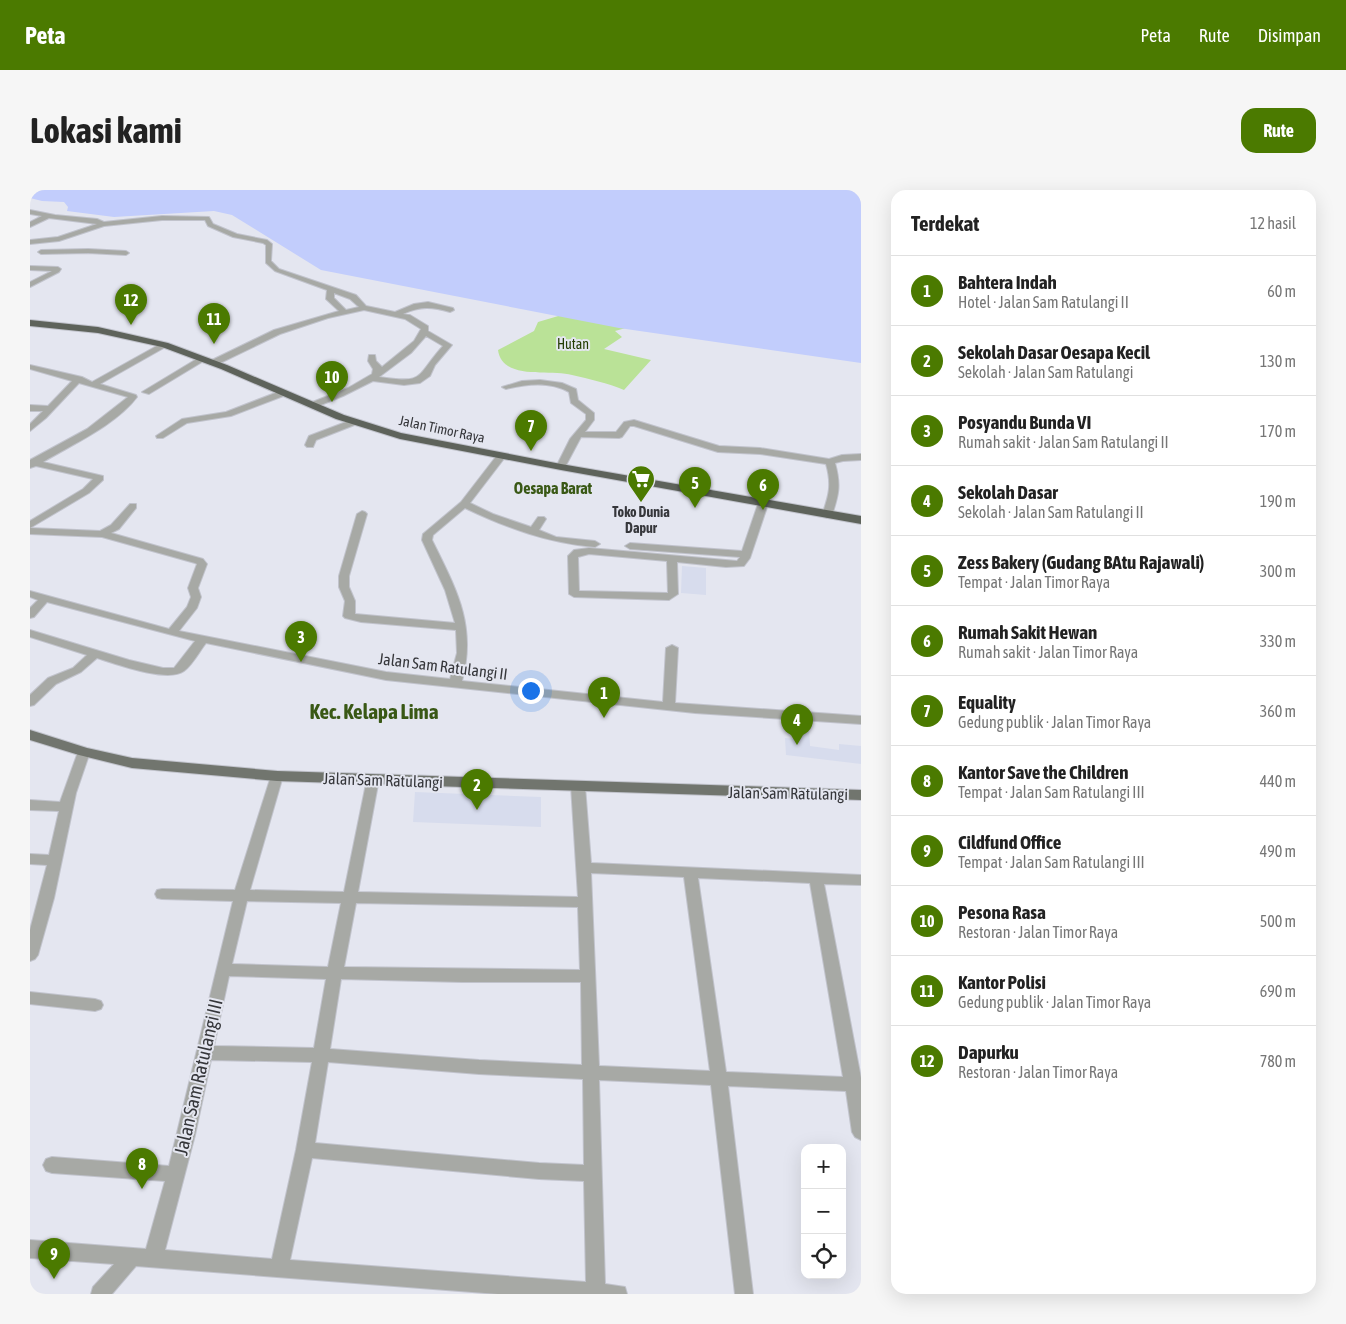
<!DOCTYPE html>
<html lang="id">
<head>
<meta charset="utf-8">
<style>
	:root { --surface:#fff; --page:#f6f6f6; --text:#222; --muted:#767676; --line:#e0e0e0; --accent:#4b7a00 }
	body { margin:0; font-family:"Asap Condensed",sans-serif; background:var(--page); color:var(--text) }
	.controls { position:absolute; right:15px; bottom:15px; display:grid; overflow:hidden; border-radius:10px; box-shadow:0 5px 20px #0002 }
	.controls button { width:45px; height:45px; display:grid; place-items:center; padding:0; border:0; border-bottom:1px solid var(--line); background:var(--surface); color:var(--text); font:25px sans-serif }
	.you { position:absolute; left:500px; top:500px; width:18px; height:18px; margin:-12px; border:4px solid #fff; border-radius:50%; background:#1a73e8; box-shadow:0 0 0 8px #1a73e833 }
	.badge { display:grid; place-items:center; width:32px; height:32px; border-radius:50%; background:var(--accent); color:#fff; font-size:16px; font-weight:700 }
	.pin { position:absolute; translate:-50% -41px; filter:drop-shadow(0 1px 2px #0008) }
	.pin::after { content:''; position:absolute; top:26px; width:18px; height:15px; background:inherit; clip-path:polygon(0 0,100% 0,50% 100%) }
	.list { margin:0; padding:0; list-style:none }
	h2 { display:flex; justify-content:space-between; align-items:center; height:65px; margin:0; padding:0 20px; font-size:21px }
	h2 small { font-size:16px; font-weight:400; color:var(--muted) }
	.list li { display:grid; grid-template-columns:32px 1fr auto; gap:15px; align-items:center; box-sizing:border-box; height:70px; padding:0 20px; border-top:1px solid var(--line) }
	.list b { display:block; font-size:19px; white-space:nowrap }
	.list p { margin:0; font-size:16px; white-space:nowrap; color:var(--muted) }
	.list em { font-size:16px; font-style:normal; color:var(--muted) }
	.icon { flex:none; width:28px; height:28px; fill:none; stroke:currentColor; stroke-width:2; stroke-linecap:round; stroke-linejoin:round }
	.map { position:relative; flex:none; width:831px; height:1104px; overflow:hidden; border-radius:15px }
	header { display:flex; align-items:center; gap:30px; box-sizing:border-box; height:70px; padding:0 25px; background:var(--accent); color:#fff }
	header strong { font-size:24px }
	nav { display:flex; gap:28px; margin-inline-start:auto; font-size:18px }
	.intro { display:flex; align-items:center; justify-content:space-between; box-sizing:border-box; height:120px; padding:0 30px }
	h1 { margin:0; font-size:35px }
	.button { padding:12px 22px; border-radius:15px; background:var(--accent); color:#fff; font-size:18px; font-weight:700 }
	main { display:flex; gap:30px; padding:0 30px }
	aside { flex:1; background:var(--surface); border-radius:15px; box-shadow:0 5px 20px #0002 }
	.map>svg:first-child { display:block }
	.built { fill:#d7dced }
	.green { fill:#bae297 }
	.water { fill:#c2cdfc }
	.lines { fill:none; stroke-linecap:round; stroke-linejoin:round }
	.minor-casing { stroke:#c1c3cc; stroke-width:2 }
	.major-casing { stroke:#c1c3cc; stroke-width:2 }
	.highway-casing { stroke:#c1c3cc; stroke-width:2 }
	.minor { fill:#a7a9a5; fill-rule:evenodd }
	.major { fill:#71756e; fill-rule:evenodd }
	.highway { fill:#5e635b; fill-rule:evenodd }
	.labels { text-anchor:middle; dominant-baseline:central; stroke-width:4; stroke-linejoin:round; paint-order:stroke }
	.far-park-label { font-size:14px; fill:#233c03; stroke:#e4e6f0 }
	.far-street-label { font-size:14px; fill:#36373b; stroke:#e4e6f0 }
	.far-poi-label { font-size:14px; font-weight:bold; fill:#36373b; stroke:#e4e6f0 }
	.far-quarter-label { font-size:16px; font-weight:bold; fill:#395815; stroke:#e4e6f0 }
	.street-label { font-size:16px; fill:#36373b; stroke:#e4e6f0 }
	.near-street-label { font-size:19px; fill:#36373b; stroke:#e4e6f0 }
	.district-label { font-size:21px; font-weight:bold; fill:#395815; stroke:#e4e6f0 }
</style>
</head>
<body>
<header>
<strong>Peta</strong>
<nav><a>Peta</a><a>Rute</a><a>Disimpan</a></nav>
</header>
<div class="intro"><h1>Lokasi kami</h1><a class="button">Rute</a></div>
<main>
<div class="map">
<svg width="831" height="1104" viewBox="0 0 831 1104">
	<rect width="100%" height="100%" fill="#e4e6f0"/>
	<!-- built -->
	<path class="built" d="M652 376 676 378V405L651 403Z
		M767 536 779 537 780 556 809 560V554L831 556V574L756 565 755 548 767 549Z
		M385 602 511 607V637L383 632Z"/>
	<!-- green -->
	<path class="green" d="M552 119 603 136 585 141 592 147 574 159 621 170 594 200C578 193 559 189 542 185 520 179 472 191 468 160L504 141 508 132Z"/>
	<!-- water -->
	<path class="water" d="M0 0H831V173L589 138 291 80 202 25 184 21 84 27 37 21 38 17 34 12 12 11 0 8Z"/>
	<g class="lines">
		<!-- minor casing -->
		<g class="minor-casing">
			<path id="minor" d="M0 20 25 25 67 29 74 32 132 26 179 27 183 34 207 44 237 50 242 54 241 71 249 79 326 105 336 116 365 122 384 114 398 112 423 118 424 120 420 122C402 117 391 116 373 124L380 125 398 136V141L422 155 405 175 400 186 390 193 374 195 343 191 313 206 286 217H280V213L318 198 342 184 343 179 338 171 339 165H345L346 171 352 177 384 151 391 139 375 129 334 120 298 128 250 144 186 175H180V171L244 140 309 121 296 109 297 100 245 81 236 73V55L233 53 203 47 178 36 175 30H132L74 36 29 51 0 54V50L28 47 67 34 19 28 0 37V32L12 26 0 24ZM304 103 320 109 329 117 316 120 304 108ZM396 146 413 156C385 187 396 194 349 187L381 163Z
				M58 59 96 61 99 63 96 65 58 63 11 64 8 62 11 60Z
				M0 76 28 77 31 79 29 82 0 97V92L22 81 0 80Z
				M132 153 139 155 70 194 106 205 107 207C86 235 43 254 13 272L73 286V290L59 303 0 338V331L53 299 63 289 6 276 0 278V270L57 239 98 207 49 193 16 228 0 241V234L13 221H0V215L18 216 42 191 0 179V175L52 187 62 192Z
				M170 167 177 169 119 204 112 202Z
				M510 190 532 193 546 199 548 210 564 223V230L555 242H586L594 232 604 230 689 256 730 258 799 269 812 265 831 264V270L813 271 805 273C811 295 809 304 802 325L797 328 792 325C799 305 802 295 796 274L730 264 688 262 604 236H600L592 247 589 248 551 247 534 279H528L526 277 540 249 556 230V224L541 213 539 202C519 191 497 194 476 199L472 197 492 191Z
				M253 200 256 201V205L201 226 157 233 133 248H127L126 246 152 229 196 222Z
				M324 229 328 232 327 234 286 250 283 257H277L275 255 279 246Z
				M471 263 476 266 440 313 463 324 501 337 508 327H514L516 329 509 340 526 347 565 351 570 354 565 357C518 353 477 338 435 318L403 345 402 350C426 399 447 435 432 491L633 512 636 458 642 455 648 458 645 513 831 526V534L665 523 356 490 176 453C169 462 163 474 154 481 138 493 86 474 67 468L51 482 26 494 4 515 0 516V505L18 488 43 478 57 465 0 447V440L99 470 133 478H144L165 451 17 412 4 427 0 428V418L8 410 0 407V401L139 439 157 417 161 407 158 398 167 374 165 373 72 347 0 344V338L70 341 81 335 100 314H106V318L89 339 81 343 173 369 177 374 168 398 171 407 167 418 149 441 356 482 420 489 427 463 426 440 331 432 315 428 313 426 315 411 309 397V386L327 324 332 321 335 322 337 324 319 386V397L325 411V424L425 433 415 400 392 350 393 344 431 312 468 264Z
				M733 311 738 314 720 368 714 376 696 377 647 372 648 404 639 410 544 407 539 404 538 366 544 360 559 358 707 371 710 367 600 359 595 356 600 353 712 361 728 314ZM559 364 637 371 638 403 549 401 548 367Z
				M54 558 60 562 46 603 24 708 8 765 5 769 0 771V740L17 675 0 674V664L19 665 29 621 0 620V610L30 612 48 562Z
				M247 582 253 586 220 700 314 702 337 589 343 585 349 589 328 702 548 707 541 596 548 592 555 596 561 673 831 685V695L794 694 831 888V950L825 947 822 942 816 901 698 896 723 1104H705L681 895 569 890 575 1094 595 1097 597 1104H468L106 1076 82 1104H61L63 1097 84 1074 0 1068V1050L116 1059 135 991 22 983 16 981 13 975 16 969 22 967 139 976 203 711 132 709 127 708 125 704 127 700 132 699 205 700 241 586ZM561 683 654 687 680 881 569 876ZM668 688 780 693 813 887 696 882ZM217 711 311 713 298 777 202 774ZM326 713 548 717 550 780 314 777ZM199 786 296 789 284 858 184 856ZM311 789 432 792H551L552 875 449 870 300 859ZM181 870 282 872 266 960 242 1069 135 1060 165 945ZM298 872 449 884 553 889 554 975 509 973 285 953ZM282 968 509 989 554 991 556 1092 260 1070Z
				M0 802 65 809 71 811 73 815 71 819 65 821 0 814Z"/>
		</g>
		<!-- major casing -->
		<g class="major-casing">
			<path id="major" d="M0 540 57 558 102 568 247 581 831 600V610L247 591 102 578 49 565 0 550Z"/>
		</g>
		<!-- highway casing -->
		<g class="highway-casing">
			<path id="highway" d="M0 130 68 137 138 153 197 175 314 225 371 243 531 274 831 326V334L531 280 370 249 306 229 191 179 132 157 68 143 0 136Z"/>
		</g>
		<!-- minor -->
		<use href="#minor" class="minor"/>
		<!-- major -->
		<use href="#major" class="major"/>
		<!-- highway -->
		<use href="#highway" class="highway"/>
	</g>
	<!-- icons -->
	<defs>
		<g id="supermarket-pin" transform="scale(1.4375)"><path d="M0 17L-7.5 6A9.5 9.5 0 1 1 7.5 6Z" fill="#4b7a00" stroke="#e4e6f0"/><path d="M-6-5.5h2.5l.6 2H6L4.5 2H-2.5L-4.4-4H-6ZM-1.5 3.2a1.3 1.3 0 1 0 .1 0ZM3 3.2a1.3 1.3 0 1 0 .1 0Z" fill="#fff"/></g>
	</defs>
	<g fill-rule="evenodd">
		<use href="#supermarket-pin" x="611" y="289"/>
	</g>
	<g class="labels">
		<!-- far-park labels -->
		<g class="far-park-label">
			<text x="543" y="154">Hutan</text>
		</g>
		<!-- far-street labels -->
		<g class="far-street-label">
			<text transform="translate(412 239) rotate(12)">Jalan Timor Raya</text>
		</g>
		<!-- far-poi labels -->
		<g class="far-poi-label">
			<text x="611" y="322">Toko Dunia<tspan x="611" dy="16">Dapur</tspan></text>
		</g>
		<!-- far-quarter labels -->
		<g class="far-quarter-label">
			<text x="523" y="298">Oesapa Barat</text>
		</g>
		<!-- street labels -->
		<g class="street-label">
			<text transform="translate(413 476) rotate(7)">Jalan Sam Ratulangi II</text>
			<text transform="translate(353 590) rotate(2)">Jalan Sam Ratulangi</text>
			<text transform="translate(758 603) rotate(1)">Jalan Sam Ratulangi</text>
		</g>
		<!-- near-street labels -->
		<g class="near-street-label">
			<text transform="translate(168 887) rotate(-77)">Jalan Sam Ratulangi III</text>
		</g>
		<!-- district labels -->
		<g class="district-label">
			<text x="344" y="521">Kec. Kelapa Lima</text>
		</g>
	</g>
</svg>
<div class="controls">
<button>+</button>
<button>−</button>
<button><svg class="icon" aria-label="locate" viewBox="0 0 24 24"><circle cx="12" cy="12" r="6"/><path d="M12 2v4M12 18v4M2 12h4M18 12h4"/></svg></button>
</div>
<div class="you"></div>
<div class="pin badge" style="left:574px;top:528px">1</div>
<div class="pin badge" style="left:447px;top:620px">2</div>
<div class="pin badge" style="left:271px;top:472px">3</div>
<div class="pin badge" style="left:767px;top:555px">4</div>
<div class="pin badge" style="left:665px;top:318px">5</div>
<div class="pin badge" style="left:733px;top:320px">6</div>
<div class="pin badge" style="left:501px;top:261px">7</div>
<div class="pin badge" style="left:112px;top:999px">8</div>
<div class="pin badge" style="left:24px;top:1089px">9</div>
<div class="pin badge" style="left:302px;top:212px">10</div>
<div class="pin badge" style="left:184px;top:154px">11</div>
<div class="pin badge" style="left:101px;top:135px">12</div>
</div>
<aside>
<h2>Terdekat<small>12 hasil</small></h2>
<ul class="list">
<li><span class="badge">1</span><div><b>Bahtera Indah</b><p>Hotel · Jalan Sam Ratulangi II</p></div><em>60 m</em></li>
<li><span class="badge">2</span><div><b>Sekolah Dasar Oesapa Kecil</b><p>Sekolah · Jalan Sam Ratulangi</p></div><em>130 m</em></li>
<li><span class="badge">3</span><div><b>Posyandu Bunda VI</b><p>Rumah sakit · Jalan Sam Ratulangi II</p></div><em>170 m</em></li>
<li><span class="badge">4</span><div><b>Sekolah Dasar</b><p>Sekolah · Jalan Sam Ratulangi II</p></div><em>190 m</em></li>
<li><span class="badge">5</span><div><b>Zess Bakery (Gudang BAtu Rajawali)</b><p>Tempat · Jalan Timor Raya</p></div><em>300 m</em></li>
<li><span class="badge">6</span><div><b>Rumah Sakit Hewan</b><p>Rumah sakit · Jalan Timor Raya</p></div><em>330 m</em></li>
<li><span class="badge">7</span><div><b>Equality</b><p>Gedung publik · Jalan Timor Raya</p></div><em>360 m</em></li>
<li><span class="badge">8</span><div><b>Kantor Save the Children</b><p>Tempat · Jalan Sam Ratulangi III</p></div><em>440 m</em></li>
<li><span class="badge">9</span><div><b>Cildfund Office</b><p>Tempat · Jalan Sam Ratulangi III</p></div><em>490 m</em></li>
<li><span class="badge">10</span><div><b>Pesona Rasa</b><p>Restoran · Jalan Timor Raya</p></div><em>500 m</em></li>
<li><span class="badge">11</span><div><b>Kantor Polisi</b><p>Gedung publik · Jalan Timor Raya</p></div><em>690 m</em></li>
<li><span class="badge">12</span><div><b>Dapurku</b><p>Restoran · Jalan Timor Raya</p></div><em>780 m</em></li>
</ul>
</aside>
</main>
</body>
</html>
